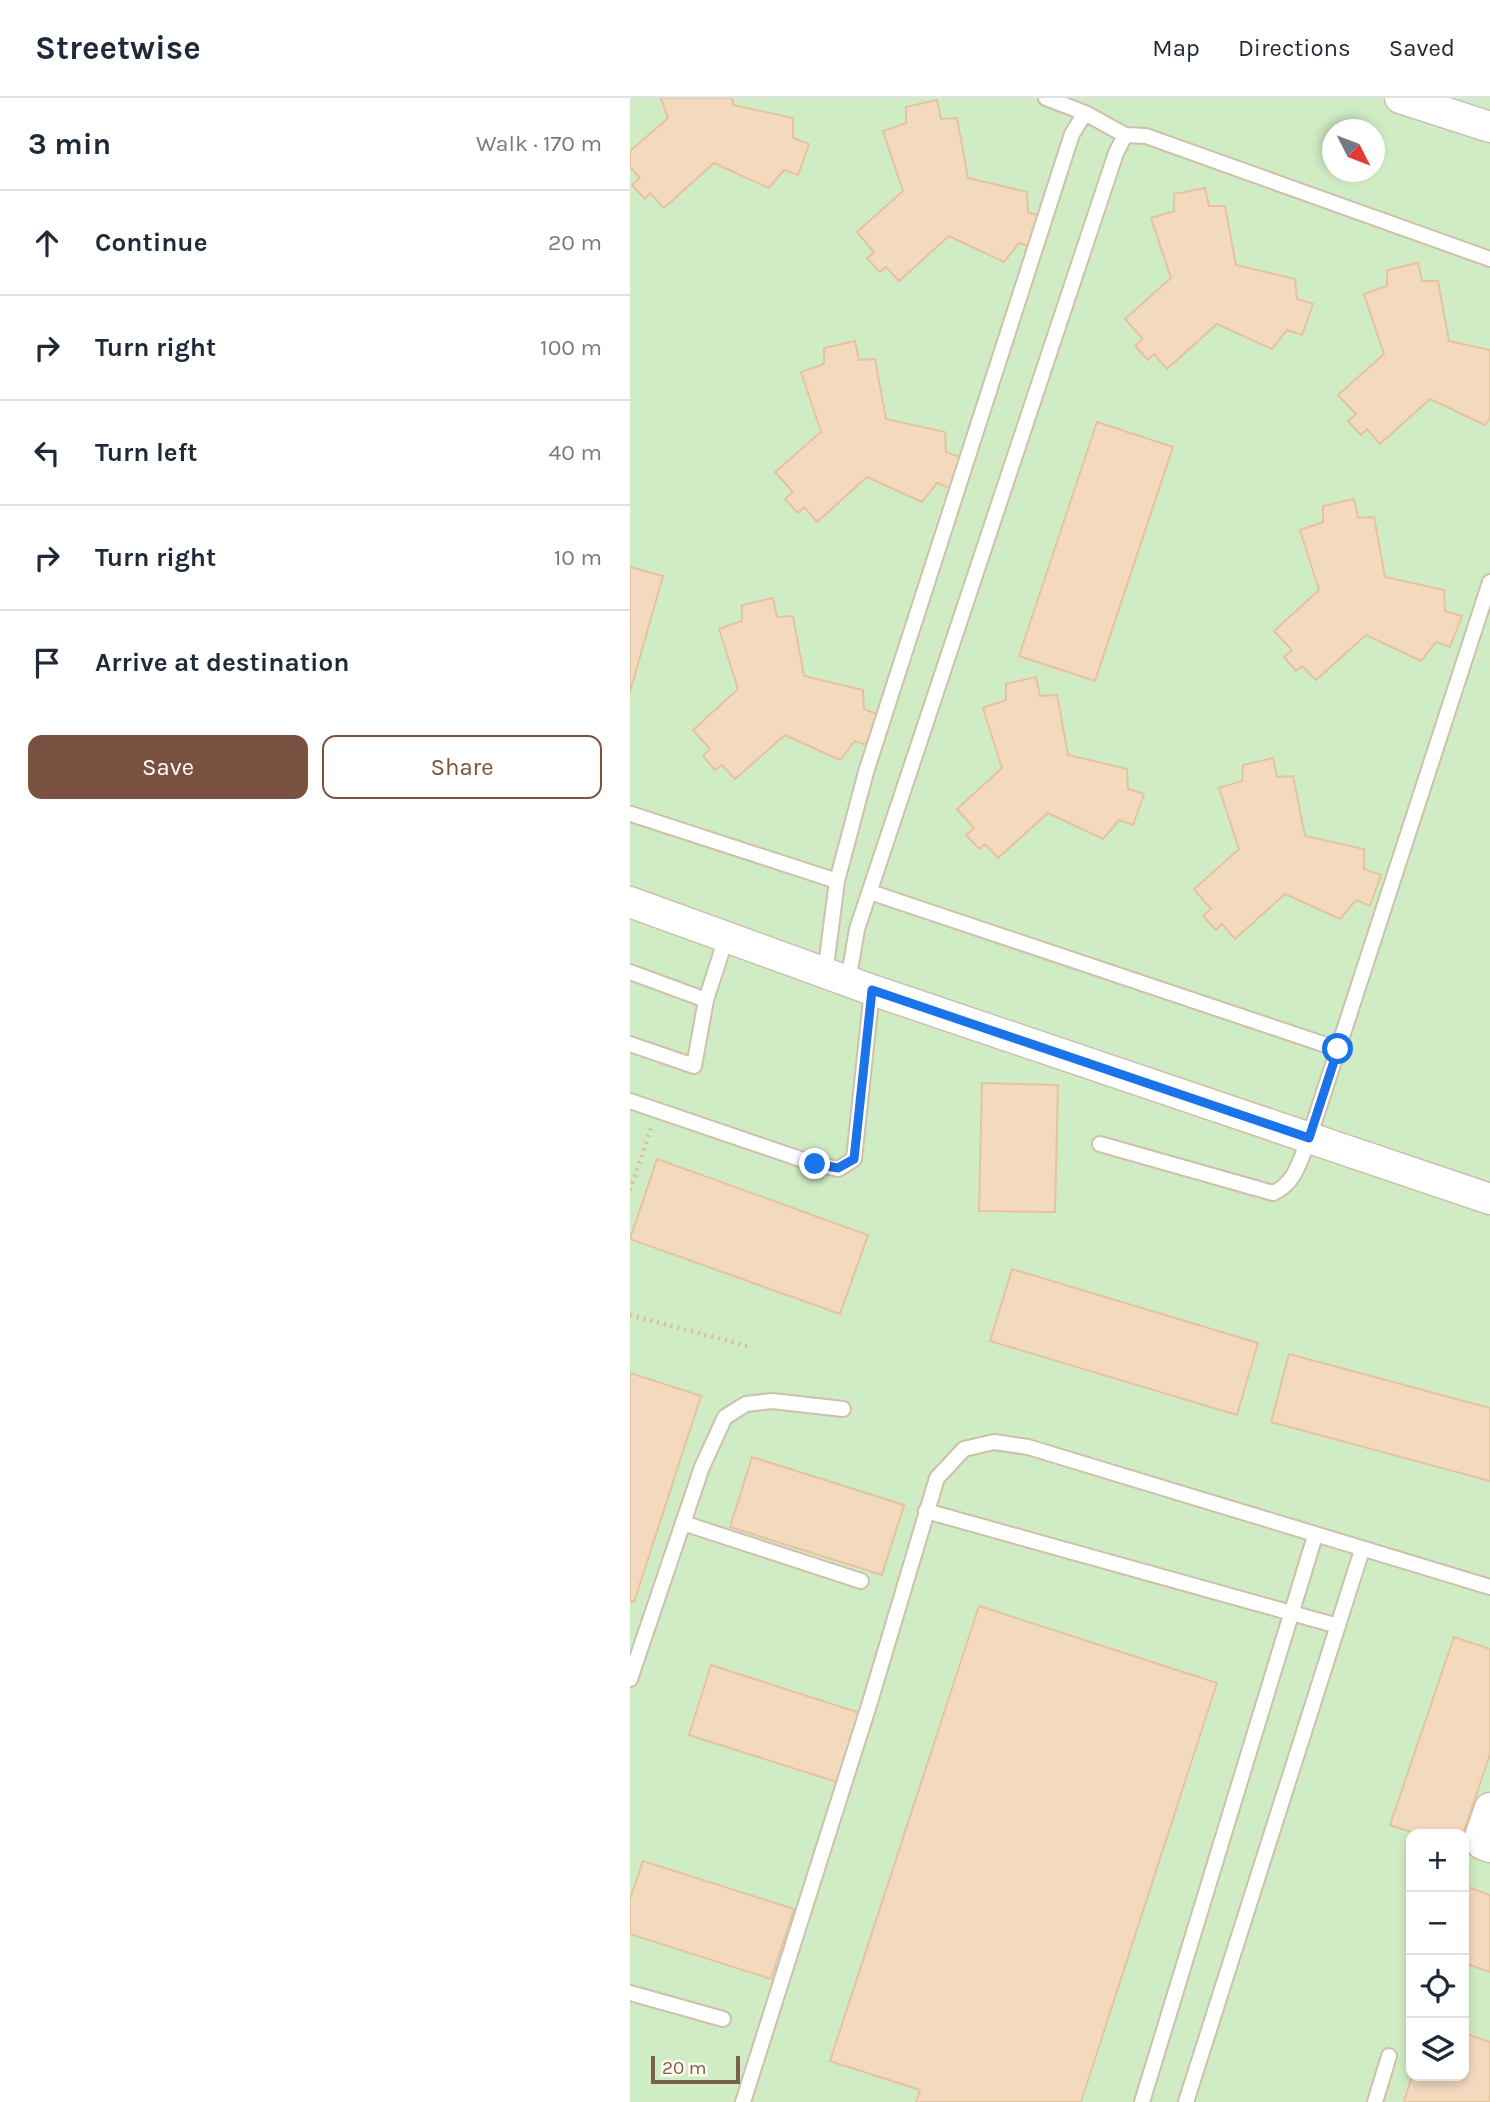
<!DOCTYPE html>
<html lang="en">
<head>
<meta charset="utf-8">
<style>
	:root { --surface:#fff; --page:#f2f2f3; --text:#1f2937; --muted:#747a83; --line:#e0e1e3; --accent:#7a5140 }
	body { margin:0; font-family:Karla,sans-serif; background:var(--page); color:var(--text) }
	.controls { position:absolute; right:21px; bottom:21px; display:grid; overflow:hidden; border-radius:14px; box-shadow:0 4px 10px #0003 }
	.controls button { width:63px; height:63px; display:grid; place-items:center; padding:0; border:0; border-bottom:2px solid var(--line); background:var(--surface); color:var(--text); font:35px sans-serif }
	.compass { position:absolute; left:692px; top:21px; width:63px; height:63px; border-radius:50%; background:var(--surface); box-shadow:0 4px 10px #0003; rotate:132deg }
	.scale { position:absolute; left:21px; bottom:18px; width:89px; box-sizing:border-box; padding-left:7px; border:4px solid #78604b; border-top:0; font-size:19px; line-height:24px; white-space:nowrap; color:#78604b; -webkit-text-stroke:5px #fffbef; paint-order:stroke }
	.stop { position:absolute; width:21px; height:21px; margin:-16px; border:5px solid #1a73e8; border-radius:50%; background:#fff }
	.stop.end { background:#1a73e8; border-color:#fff; box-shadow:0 2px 7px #0008 }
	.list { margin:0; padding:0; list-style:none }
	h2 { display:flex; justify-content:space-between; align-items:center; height:91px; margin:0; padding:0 28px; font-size:30px }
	h2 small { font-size:23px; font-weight:400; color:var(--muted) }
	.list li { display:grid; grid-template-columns:46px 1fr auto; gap:21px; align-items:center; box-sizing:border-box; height:105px; padding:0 28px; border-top:2px solid var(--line) }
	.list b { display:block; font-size:26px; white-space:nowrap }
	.list em { font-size:23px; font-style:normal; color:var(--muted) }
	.actions { display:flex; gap:14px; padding:21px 28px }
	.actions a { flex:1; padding:16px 0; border:2px solid var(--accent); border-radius:14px; text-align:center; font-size:24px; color:var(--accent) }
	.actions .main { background:var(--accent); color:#fff }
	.icon { flex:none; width:38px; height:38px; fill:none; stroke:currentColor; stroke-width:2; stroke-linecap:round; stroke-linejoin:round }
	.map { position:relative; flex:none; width:860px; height:2004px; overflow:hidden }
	header { display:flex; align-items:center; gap:42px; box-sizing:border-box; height:98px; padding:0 35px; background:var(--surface); border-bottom:2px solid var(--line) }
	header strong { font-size:33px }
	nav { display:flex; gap:38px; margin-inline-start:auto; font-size:24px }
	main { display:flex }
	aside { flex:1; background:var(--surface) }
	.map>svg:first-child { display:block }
	.green { fill:#d0ecc5; fill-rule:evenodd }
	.building { fill:#f3dabf; stroke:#e6c39f; stroke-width:2 }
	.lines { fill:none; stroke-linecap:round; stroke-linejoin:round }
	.lane-casing { stroke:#cfc0ad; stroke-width:18 }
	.street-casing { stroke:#cfc0ad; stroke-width:33 }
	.path { stroke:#d9bda1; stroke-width:4.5; stroke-dasharray:2 5; stroke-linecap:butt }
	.lane { stroke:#fff; stroke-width:14 }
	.street { stroke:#fff; stroke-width:30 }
	.route { stroke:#1a73e8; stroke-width:9 }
</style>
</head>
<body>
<header>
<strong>Streetwise</strong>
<nav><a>Map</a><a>Directions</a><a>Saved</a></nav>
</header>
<main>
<aside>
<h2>3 min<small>Walk · 170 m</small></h2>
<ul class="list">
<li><svg class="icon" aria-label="ahead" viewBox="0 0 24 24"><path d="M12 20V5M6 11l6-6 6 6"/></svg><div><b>Continue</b></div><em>20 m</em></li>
<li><svg class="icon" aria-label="right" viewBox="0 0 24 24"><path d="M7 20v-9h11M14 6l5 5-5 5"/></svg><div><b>Turn right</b></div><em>100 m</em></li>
<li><svg class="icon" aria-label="left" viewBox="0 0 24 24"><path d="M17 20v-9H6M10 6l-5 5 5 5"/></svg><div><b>Turn left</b></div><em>40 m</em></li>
<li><svg class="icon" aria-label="right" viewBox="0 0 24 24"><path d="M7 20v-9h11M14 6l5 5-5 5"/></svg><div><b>Turn right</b></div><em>10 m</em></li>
<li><svg class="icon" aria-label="arrive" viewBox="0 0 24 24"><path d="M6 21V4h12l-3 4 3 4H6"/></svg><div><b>Arrive at destination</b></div></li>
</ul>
<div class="actions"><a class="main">Save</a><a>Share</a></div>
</aside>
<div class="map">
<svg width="860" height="2004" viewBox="0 0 860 2004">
	<rect width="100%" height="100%" fill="#fdf7e8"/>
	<!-- green -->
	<path class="green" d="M0 0H860V2004H0ZM702 32H744V74H702ZM781 1736H834V1978H781Z"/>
	<!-- building -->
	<path class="building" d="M31 0H102L103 7 163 20V40L179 46 168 77 154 72 139 90 84 65 34 110 20 95 15 101 2 87 10 80 0 69V53L38 20Z
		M307 2 311 21 327 20 338 80 397 94 398 114 415 120 404 150 389 145 374 164 319 138 269 183 256 169 250 174 237 160 244 154 227 134 273 93 253 33 276 25V9Z
		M575 90 579 108H595L606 167 665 181 667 201 683 206 672 237 657 232 642 251 587 226 537 271 524 256 518 262 505 248 513 241 495 221 541 180 521 120 544 113V96Z
		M788 165 792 183H808L819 243 860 252V320L855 327 800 301 750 346 737 331 731 337 718 323 726 316 708 297 754 256 734 196 757 188V172Z
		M225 243 229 262 245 261 256 321 315 334 316 354 333 360 322 391 307 385 292 404 237 379 187 424 174 409 168 415 155 401 163 394 145 374 191 334 171 274 194 266V250Z
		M467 324 543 349 465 583 389 558Z
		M724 401 728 420 744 419 755 479 814 492 815 513 832 518 820 549 806 544 791 563 736 537 686 582 672 568 666 573 654 559 662 552 644 533 689 492 670 432 693 424V408Z
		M0 469 33 478 0 594Z
		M143 500 147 519 163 518 174 578 233 592 234 611 251 618 239 648 225 643 210 662 155 637 105 681 92 667 85 672 73 658 80 651 63 632 108 591 89 531 112 523V507Z
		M406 579 410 598 427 597 438 657 497 671 498 691 514 696 503 727 489 722 473 741 418 715 368 760 355 746 349 751 336 737 344 730 327 711 372 670 353 610 376 602V586Z
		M643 660 647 679 663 678 675 738 734 751V771L751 777 740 808 726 802 710 821 655 796 605 841 592 826 586 832 573 818 581 811 564 791 609 751 589 690 612 683 613 667Z
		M352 985 428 987 425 1114 349 1113Z
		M27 1061 238 1137 210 1216 0 1141Z
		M382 1171 628 1245 607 1317 360 1243Z
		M659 1256 860 1310V1383L641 1324Z
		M0 1275 71 1298 4 1504 0 1503Z
		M122 1359 274 1407 252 1477 100 1429Z
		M349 1508 587 1585 451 2004H286L290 1992 200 1963Z
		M824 1539 860 1551V1656L833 1736H787L760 1727Z
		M81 1567 233 1616 210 1685 59 1637Z
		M13 1763 164 1811 141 1881 0 1836V1801Z
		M834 1788 860 1797V1874L834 1865Z
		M834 1935 860 1944V2004H774L782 1978H834Z"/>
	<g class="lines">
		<!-- lane casing -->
		<g class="lane-casing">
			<path id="lane" d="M416 0 455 15 495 37 516 38 860 161
				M1 716 207 783
				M240 794 708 951
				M0 874 76 902
				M195 876 207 783 236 674 442 36 455 15
				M218 884 227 831 486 55 495 37
				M0 946 64 968 76 902 96 840
				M0 1003 185 1066 208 1071 224 1061 242 892
				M470 1046 643 1095C666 1085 670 1062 679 1040L860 484
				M296 1413 708 1528
				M53 1425 231 1483
				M0 1581 72 1369 95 1319 116 1306 142 1303 213 1311
				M0 1895 93 1921
				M113 2004 240 1604 307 1380 334 1351 364 1344 398 1349 860 1489
				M512 2004 685 1438
				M556 2004 732 1452
				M745 2004 759 1958"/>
		</g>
		<!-- street casing -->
		<g class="street-casing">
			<path id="street" d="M770 0 860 29
				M0 804 242 892 860 1101
				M860 1710 850 1739 852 1746 860 1749"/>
		</g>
		<!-- path -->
		<path class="path" d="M0 1092 21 1030
			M0 1217 117 1248"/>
		<!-- lane -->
		<use href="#lane" class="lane"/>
		<!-- street -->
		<use href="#street" class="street"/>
	</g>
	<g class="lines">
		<!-- route -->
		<path class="route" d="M185 1066 208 1070 224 1061 242 892 679 1040 708 951"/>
	</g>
</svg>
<div class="controls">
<button>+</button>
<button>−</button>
<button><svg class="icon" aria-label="locate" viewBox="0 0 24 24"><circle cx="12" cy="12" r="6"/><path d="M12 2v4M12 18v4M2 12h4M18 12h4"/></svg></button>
<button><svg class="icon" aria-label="layers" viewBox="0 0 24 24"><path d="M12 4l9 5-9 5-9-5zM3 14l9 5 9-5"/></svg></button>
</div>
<svg class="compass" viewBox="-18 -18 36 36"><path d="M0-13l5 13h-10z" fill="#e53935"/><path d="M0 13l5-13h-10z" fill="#747a83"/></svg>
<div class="scale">20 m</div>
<div class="stop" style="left:708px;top:951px"></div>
<div class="stop end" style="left:185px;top:1066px"></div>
</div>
</main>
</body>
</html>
